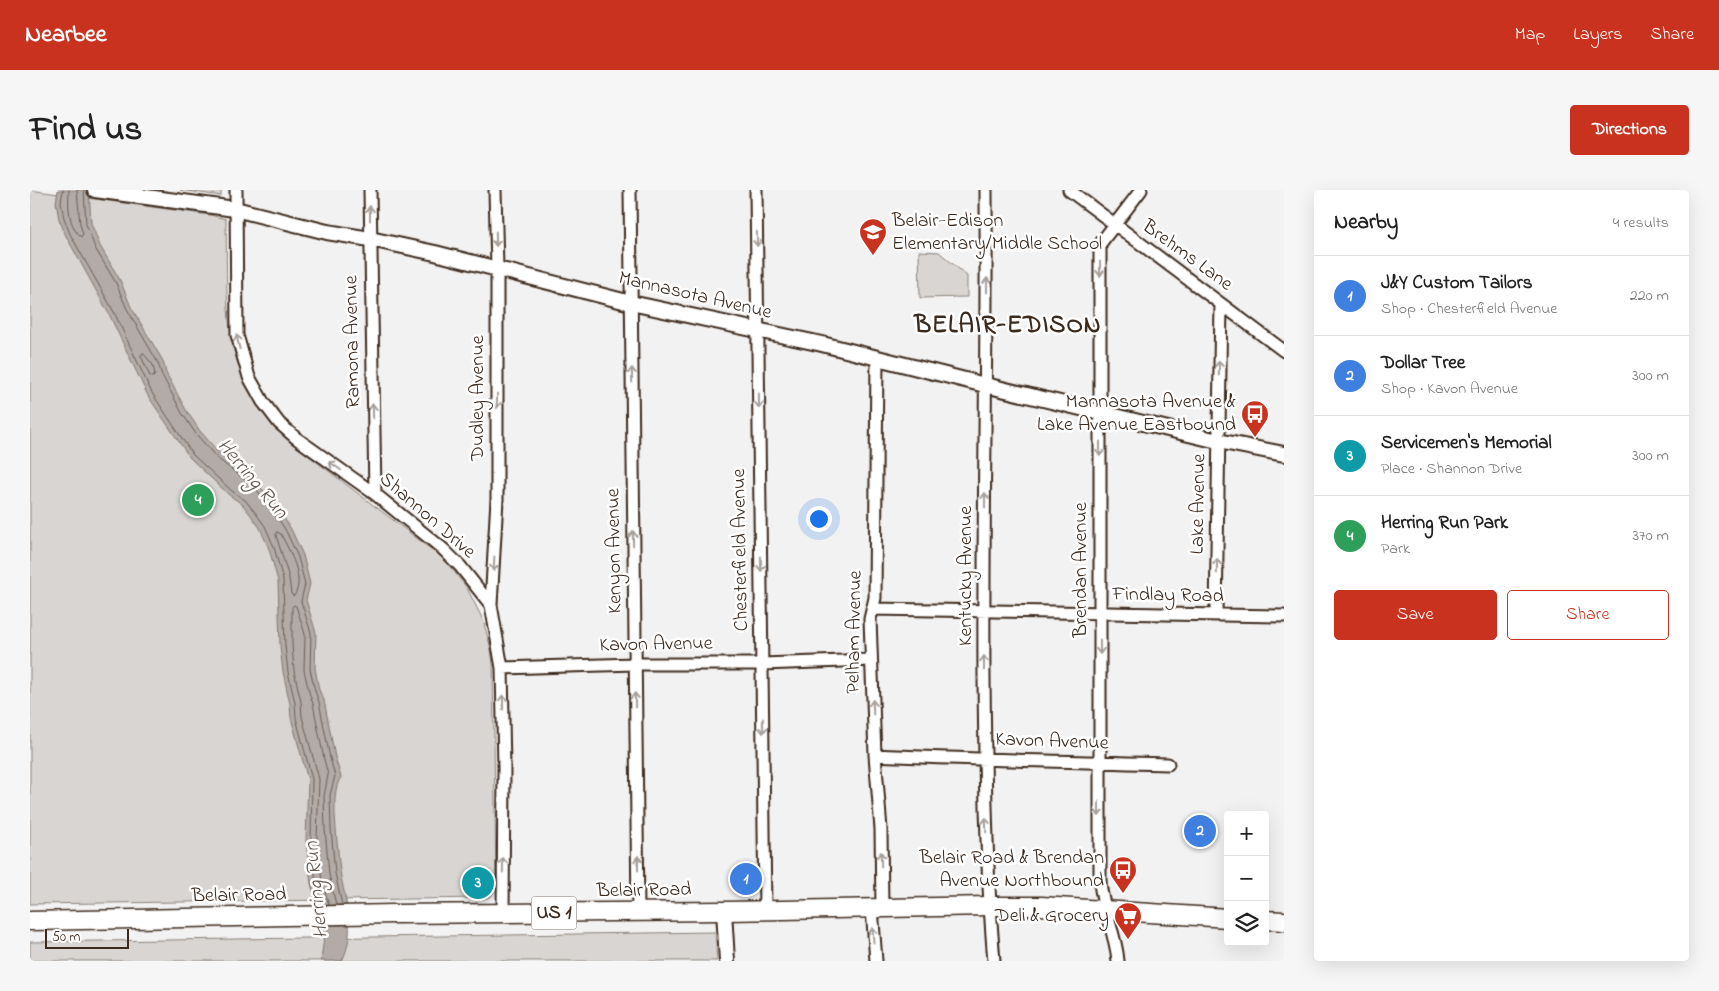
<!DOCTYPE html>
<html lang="en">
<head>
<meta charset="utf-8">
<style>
	:root { --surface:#fff; --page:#f6f6f6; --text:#222; --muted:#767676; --line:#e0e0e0; --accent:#c8321e }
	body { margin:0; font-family:"Indie Flower",sans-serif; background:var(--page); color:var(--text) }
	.controls { position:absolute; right:15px; bottom:15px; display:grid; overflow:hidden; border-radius:5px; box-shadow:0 5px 20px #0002 }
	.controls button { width:45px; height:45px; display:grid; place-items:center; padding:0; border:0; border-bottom:1px solid var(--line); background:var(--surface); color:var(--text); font:25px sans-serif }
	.scale { position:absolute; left:15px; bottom:12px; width:84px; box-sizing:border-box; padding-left:5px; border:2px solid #3b2a1e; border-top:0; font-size:14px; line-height:18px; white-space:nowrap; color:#3b2a1e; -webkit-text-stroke:4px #fff; paint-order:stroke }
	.you { position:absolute; left:788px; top:328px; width:18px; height:18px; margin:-12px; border:4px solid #fff; border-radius:50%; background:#1a73e8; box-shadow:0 0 0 8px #1a73e833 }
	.badge { display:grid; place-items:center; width:32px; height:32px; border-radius:50%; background:var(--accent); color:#fff; font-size:16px; font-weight:700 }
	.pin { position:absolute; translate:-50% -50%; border:2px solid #fff; box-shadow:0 1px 5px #0006 }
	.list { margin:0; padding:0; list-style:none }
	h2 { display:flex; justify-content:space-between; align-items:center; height:65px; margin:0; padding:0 20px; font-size:21px }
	h2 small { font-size:16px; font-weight:400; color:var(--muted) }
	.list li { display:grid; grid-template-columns:32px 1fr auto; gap:15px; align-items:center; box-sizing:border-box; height:80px; padding:0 20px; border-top:1px solid var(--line) }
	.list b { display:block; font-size:19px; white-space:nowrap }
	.list p { margin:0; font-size:16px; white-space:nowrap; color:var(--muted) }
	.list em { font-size:16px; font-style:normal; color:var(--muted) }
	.actions { display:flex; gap:10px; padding:15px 20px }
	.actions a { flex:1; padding:11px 0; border:1px solid var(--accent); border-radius:5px; text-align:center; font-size:18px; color:var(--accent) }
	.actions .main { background:var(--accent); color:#fff }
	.icon { flex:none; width:28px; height:28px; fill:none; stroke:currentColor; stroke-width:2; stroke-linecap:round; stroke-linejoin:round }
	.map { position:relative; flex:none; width:1254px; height:771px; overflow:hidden; border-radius:5px }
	header { display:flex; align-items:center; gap:30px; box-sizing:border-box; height:70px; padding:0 25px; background:var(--accent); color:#fff }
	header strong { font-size:24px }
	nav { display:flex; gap:28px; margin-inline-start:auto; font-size:18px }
	.intro { display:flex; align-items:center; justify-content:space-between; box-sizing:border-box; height:120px; padding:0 30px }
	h1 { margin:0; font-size:35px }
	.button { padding:12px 22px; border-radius:5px; background:var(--accent); color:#fff; font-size:18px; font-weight:700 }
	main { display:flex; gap:30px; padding:0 30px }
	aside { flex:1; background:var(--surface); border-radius:5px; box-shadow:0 5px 20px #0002 }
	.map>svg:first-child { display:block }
	.green { fill:#d8d5d2; stroke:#8a8078 }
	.water { fill:#b2aba7; stroke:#827770 }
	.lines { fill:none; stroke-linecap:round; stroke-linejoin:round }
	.shore { stroke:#6b5e55; stroke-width:1 }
	.minor-casing { stroke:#3b2a1e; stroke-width:15 }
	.tertiary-casing { stroke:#3b2a1e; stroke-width:18 }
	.primary-casing { stroke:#3b2a1e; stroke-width:21 }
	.minor { stroke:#fff; stroke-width:11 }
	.tertiary { stroke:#fff; stroke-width:14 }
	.primary { stroke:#fff; stroke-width:18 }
	.oneway { stroke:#a79f9a }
	.labels { text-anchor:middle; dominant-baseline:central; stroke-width:5; stroke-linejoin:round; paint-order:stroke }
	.shield { fill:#fff; stroke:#766a62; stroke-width:1 }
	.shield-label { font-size:19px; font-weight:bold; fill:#3b2a1e }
	.poi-label { font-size:20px; fill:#3b2a1e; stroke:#fff; text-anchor:end }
	.street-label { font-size:20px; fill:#3b2a1e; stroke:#fff }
	.water-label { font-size:21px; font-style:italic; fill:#65574e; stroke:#fff }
	.district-label { font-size:25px; font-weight:bold; letter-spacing:1px; fill:#3b2a1e; stroke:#fff }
</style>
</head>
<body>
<header>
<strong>Nearbee</strong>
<nav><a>Map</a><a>Layers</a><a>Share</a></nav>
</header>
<div class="intro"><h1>Find us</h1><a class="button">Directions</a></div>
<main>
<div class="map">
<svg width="1254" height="771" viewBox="0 0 1254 771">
	<rect width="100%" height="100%" fill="#f3f2f2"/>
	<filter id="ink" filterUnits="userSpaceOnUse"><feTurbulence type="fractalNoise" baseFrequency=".02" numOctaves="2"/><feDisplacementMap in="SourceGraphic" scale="10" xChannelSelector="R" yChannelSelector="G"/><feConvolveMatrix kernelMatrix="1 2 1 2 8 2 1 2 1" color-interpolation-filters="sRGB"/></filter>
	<g filter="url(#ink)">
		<!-- green -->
		<path class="green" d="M0 0 180 25 196 29C198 116 188 185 258 250L414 369 437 398 453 430 461 459 463 474 466 695 462 705 457 708 0 714Z
			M150 0H191V6Z
			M889 61 909 62 937 86V107L890 108Z
			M685 742 687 771H0V752Z"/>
		<!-- water -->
		<path class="water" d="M28 0H59L61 33 70 56 90 90 101 117 133 171 136 183 156 220 170 241 191 265 227 293 245 314 261 339 273 365 280 394 276 410 286 443 285 478 289 500 294 510 305 567 311 587C304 598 305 611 305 624 306 643 308 662 310 681 315 712 327 741 312 771H291L294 747 287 713 281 694 276 650 278 590 261 528 260 514 253 482 250 456 248 391 239 359 230 338 220 324 212 314 199 305 160 268 118 206 79 124 36 46 29 29 26 12Z"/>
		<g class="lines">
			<!-- shore -->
			<path class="shore" d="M33 0 31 12 34 28 40 44 84 122 122 203 163 265 202 301 215 310 224 321 235 336 244 357 253 390 255 456 258 482 265 513 266 528 282 589 281 650 286 693 293 715
				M39 0C38 15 38 36 51 47L53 44 50 34 47 0
				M54 0 56 34 65 58 86 93 97 119 128 173 132 185 152 223 166 244 187 268 224 297 241 317 256 341 268 367 275 394 271 411 281 443 280 479 285 501 289 512 300 568 305 586 300 605 301 639 305 683 312 715
				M113 163 123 175 125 185 123 187 120 186 111 166Z
				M247 342 251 344C259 361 276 388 264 406L261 404 259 388 246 345Z
				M299 715 292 692 287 649 289 589 272 527 271 512 264 481 262 455V417L264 415 266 416 275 444 274 480 279 502 283 514 294 569 298 585 294 606 295 639 299 684 306 715"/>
			<!-- minor casing -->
			<g class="minor-casing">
				<path id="minor" d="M206 0 207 145 219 187 233 212 249 233 266 248 345 304 413 359 430 376 461 415 472 478 474 578 473 724
					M340 0 345 304
					M600 0 608 722
					M726 0 735 720
					M956 0C957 163 953 326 954 488 955 583 956 677 964 771
					M1039 0 1254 161
					M847 167 845 408 840 429 845 565 851 639 852 718
					M461 415 467 309V78L465 0
					M842 419 1254 426
					M1186 425 1191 114
					M472 478 605 474H732L841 470
					M845 565C943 570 1040 571 1138 574
					M842 718 846 771
					M1088 771C1086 742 1071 718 1070 690V54L1111 0"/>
			</g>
			<!-- tertiary casing -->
			<g class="tertiary-casing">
				<path id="tertiary" d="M65 0 205 19 297 42 340 49 405 63 601 113 792 154 955 195 1188 251 1254 264
					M694 721 697 771"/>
			</g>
			<!-- primary casing -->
			<g class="primary-casing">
				<path id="primary" d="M1235 730 1254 731
					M0 731 364 724 694 721 959 716H1011L1198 728"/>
			</g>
			<!-- minor -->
			<use href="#minor" class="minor"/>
			<!-- tertiary -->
			<use href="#tertiary" class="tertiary"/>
			<!-- primary -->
			<use href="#primary" class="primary"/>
		</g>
		<!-- one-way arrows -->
		<defs><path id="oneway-shaft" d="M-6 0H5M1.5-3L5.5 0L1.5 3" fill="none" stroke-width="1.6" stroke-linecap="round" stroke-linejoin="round" transform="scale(1.25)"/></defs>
		<g class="oneway">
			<use href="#oneway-shaft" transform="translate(340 23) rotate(-90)"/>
			<use href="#oneway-shaft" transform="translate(466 49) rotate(89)"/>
			<use href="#oneway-shaft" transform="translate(727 49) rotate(89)"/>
			<use href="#oneway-shaft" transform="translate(1070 79) rotate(90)"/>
			<use href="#oneway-shaft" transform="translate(957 95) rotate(-90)"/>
			<use href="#oneway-shaft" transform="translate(208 152) rotate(-103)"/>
			<use href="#oneway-shaft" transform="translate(1189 178) rotate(-89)"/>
			<use href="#oneway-shaft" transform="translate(602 185) rotate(-91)"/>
			<use href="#oneway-shaft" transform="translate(467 211) rotate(90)"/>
			<use href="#oneway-shaft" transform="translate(729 211) rotate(89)"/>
			<use href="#oneway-shaft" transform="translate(343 221) rotate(-91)"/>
			<use href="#oneway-shaft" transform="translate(1070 259) rotate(90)"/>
			<use href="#oneway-shaft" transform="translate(305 276) rotate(-145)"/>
			<use href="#oneway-shaft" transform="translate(955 310) rotate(-90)"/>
			<use href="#oneway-shaft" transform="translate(603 348) rotate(-91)"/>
			<use href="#oneway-shaft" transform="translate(464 374) rotate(93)"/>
			<use href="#oneway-shaft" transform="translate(731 374) rotate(89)"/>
			<use href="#oneway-shaft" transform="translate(1187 376) rotate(-89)"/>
			<use href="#oneway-shaft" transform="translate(1070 457) rotate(90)"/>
			<use href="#oneway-shaft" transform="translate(954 473) rotate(-90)"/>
			<use href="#oneway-shaft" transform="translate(605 510) rotate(-91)"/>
			<use href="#oneway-shaft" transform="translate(473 512) rotate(-91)"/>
			<use href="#oneway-shaft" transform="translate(843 517) rotate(-92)"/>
			<use href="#oneway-shaft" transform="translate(733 536) rotate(89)"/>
			<use href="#oneway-shaft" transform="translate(1069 619) rotate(90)"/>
			<use href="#oneway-shaft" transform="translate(956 635) rotate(-91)"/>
			<use href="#oneway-shaft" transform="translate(851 669) rotate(-91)"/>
			<use href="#oneway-shaft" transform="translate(608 673) rotate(-90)"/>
			<use href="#oneway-shaft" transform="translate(473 675) rotate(-89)"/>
			<use href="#oneway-shaft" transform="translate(843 745) rotate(-94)"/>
		</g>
	</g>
	<!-- icons -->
	<defs>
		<g id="school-pin" transform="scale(1.4375)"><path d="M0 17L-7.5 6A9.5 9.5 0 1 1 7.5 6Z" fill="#c8321e" stroke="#fff"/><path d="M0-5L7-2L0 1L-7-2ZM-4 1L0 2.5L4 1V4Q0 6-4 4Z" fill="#fff"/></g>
		<g id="bus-pin" transform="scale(1.4375)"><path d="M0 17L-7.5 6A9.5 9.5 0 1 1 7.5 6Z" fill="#c8321e" stroke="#fff"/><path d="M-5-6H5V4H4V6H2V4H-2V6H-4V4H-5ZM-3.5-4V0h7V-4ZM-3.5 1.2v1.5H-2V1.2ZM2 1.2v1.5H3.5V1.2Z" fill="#fff"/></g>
		<g id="supermarket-pin" transform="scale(1.4375)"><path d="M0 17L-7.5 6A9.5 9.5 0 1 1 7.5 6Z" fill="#c8321e" stroke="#fff"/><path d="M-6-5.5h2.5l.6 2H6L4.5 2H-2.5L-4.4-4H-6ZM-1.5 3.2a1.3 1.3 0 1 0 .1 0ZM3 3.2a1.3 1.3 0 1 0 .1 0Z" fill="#fff"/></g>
	</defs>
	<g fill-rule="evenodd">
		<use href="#school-pin" x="843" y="42"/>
		<use href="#bus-pin" x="1225" y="224"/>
		<use href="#bus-pin" x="1093" y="680"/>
		<use href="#supermarket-pin" x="1098" y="726"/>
	</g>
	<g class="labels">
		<!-- shield labels -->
		<rect class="shield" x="501.5" y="706.5" width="45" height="33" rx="4"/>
		<g class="shield-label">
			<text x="524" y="723">US 1</text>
		</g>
		<!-- poi labels -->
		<g class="poi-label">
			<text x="862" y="31" text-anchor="start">Belair-Edison<tspan x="862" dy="23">Elementary/Middle School</tspan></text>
			<text x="1206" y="212">Mannasota Avenue &amp;<tspan x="1206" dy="23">Lake Avenue Eastbound</tspan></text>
			<text x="1074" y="668">Belair Road &amp; Brendan<tspan x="1074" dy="23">Avenue Northbound</tspan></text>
			<text x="1079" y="726">Deli &amp; Grocery</text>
		</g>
		<!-- street labels -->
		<g class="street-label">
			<text transform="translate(1157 66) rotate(36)">Brehms Lane</text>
			<text transform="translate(665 106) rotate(13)">Mannasota Avenue</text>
			<text transform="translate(323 152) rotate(-91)">Ramona Avenue</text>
			<text transform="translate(448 208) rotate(-90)">Dudley Avenue</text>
			<text transform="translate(1169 314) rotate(-89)">Lake Avenue</text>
			<text transform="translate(397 326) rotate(41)">Shannon Drive</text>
			<text transform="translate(711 360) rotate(-91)">Chesterfield Avenue</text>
			<text transform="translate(585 361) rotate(-91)">Kenyon Avenue</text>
			<text transform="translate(1051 380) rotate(-90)">Brendan Avenue</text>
			<text transform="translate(936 386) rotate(-90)">Kentucky Avenue</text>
			<text transform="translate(1138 406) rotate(1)">Findlay Road</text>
			<text transform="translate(825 442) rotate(-89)">Pelham Avenue</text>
			<text transform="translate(626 455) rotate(-1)">Kavon Avenue</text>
			<text transform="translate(1022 552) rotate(2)">Kavon Avenue</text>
			<text transform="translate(614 701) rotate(-1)">Belair Road</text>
			<text transform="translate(209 706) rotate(-1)">Belair Road</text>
		</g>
		<!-- water labels -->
		<g class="water-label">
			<text transform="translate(222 289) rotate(50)">Herring Run</text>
			<text transform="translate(287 700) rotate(-96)">Herring Run</text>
		</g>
		<!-- district labels -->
		<g class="district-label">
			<text x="978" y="136">BELAIR-EDISON</text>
		</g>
	</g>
</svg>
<div class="controls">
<button>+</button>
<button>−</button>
<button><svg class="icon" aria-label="layers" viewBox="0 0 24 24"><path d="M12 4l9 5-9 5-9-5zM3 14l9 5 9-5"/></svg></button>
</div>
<div class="scale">50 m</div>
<div class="you"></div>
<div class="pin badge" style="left:716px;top:689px;background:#3f7fe0">1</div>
<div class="pin badge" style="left:1170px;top:641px;background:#3f7fe0">2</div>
<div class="pin badge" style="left:448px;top:693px;background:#0f9aa8">3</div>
<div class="pin badge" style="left:168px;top:310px;background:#2e9e5b">4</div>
</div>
<aside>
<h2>Nearby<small>4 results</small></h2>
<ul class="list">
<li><span class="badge" style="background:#3f7fe0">1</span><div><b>J&amp;Y Custom Tailors</b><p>Shop · Chesterfield Avenue</p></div><em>220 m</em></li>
<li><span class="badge" style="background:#3f7fe0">2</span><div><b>Dollar Tree</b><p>Shop · Kavon Avenue</p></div><em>300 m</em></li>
<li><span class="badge" style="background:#0f9aa8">3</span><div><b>Servicemen's Memorial</b><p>Place · Shannon Drive</p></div><em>300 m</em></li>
<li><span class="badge" style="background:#2e9e5b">4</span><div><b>Herring Run Park</b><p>Park</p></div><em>370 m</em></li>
</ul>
<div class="actions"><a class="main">Save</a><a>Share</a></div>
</aside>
</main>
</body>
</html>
